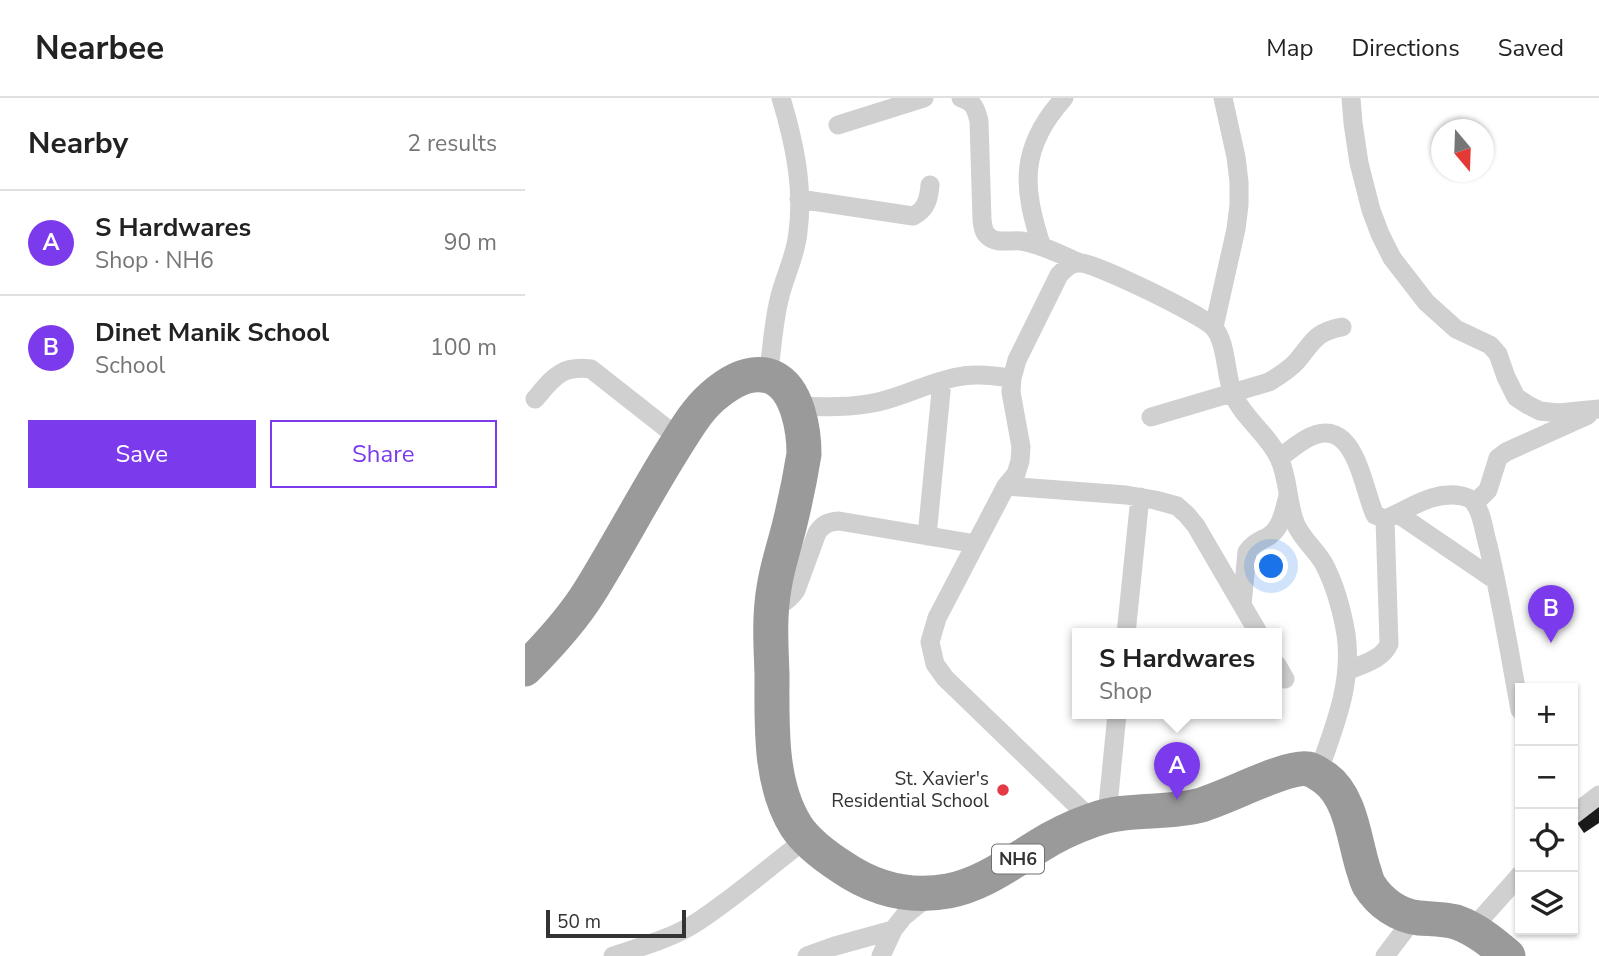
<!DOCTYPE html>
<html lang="en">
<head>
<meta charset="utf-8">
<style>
	:root { --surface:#fff; --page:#f6f6f6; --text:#222; --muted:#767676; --line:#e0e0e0; --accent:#7c3aed }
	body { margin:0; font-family:"Nunito Sans",sans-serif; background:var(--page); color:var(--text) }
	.controls { position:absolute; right:21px; bottom:21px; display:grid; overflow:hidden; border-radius:0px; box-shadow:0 2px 5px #0004 }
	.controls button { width:63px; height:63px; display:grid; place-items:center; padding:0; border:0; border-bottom:2px solid var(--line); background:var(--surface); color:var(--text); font:35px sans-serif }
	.compass { position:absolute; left:906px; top:21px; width:63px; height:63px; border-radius:50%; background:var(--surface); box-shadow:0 2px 5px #0004; rotate:161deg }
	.scale { position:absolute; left:21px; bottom:18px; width:140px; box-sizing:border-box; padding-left:7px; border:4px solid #333; border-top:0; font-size:19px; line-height:24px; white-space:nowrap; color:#333; -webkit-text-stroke:5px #fff; paint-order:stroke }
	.you { position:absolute; left:747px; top:469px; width:24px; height:24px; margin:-18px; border:5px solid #fff; border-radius:50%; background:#1a73e8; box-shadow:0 0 0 10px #1a73e833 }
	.badge { display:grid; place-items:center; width:46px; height:46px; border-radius:50%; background:var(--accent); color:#fff; font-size:23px; font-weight:700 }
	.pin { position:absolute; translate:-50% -58px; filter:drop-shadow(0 2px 4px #0008) }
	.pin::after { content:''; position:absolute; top:37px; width:24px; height:21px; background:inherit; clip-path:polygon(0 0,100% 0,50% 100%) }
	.popup { position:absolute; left:547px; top:530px; width:210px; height:91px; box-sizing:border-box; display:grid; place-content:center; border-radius:0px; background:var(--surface); filter:drop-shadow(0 2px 5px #0005); font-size:23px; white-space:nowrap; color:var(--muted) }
	.popup b { font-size:26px; color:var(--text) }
	.popup::after { content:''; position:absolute; left:50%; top:100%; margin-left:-14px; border:14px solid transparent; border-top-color:var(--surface) }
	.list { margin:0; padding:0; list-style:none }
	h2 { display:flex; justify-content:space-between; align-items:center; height:91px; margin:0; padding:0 28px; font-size:30px }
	h2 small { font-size:23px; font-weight:400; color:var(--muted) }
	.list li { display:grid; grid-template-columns:46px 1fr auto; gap:21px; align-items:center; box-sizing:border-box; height:105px; padding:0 28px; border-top:2px solid var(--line) }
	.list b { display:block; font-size:26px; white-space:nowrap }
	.list p { margin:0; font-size:23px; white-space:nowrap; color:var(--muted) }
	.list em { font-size:23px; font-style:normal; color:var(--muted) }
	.actions { display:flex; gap:14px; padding:21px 28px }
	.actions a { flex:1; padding:16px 0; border:2px solid var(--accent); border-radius:0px; text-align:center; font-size:24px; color:var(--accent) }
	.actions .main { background:var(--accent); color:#fff }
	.icon { flex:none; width:38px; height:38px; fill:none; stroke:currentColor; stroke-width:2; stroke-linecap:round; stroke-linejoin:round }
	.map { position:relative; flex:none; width:1074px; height:858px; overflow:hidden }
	header { display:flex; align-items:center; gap:42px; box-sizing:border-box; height:98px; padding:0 35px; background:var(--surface); border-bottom:2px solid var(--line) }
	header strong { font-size:33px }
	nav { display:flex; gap:38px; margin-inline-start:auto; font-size:24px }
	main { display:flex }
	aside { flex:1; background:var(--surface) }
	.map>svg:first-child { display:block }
	.building { fill:#1a1a1a }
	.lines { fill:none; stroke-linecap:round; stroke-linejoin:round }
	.street { stroke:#d0d0d0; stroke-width:19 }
	.highway { stroke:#9a9a9a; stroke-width:35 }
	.poi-dot { fill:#e63946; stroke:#fff; stroke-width:2.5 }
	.labels { text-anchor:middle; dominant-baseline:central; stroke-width:7; stroke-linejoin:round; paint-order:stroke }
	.shield { fill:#fff; stroke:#707070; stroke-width:2 }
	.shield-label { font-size:18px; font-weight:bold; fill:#333 }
	.poi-label { font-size:19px; fill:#333; stroke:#fff; text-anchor:end }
</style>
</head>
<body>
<header>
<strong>Nearbee</strong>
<nav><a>Map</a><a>Directions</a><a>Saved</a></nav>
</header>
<main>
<aside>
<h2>Nearby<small>2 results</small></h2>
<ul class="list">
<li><span class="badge">A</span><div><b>S Hardwares</b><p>Shop · NH6</p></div><em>90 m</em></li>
<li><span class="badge">B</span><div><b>Dinet Manik School</b><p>School</p></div><em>100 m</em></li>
</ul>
<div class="actions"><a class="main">Save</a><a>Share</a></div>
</aside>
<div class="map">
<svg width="1074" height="858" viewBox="0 0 1074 858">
	<rect width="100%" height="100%" fill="#fff"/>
	<!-- building -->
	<path class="building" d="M1074 702V725L1059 735 1048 719Z"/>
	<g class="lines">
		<!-- street -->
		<path class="street" d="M436 0C449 4 451 11 454 23L457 122C458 128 458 134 463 138 470 146 486 142 496 143 516 146 537 157 555 165
			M826 0 828 25 834 65 846 112 855 136 867 160 901 204 931 231 965 247 973 256 981 279 991 299 1003 307 1015 313 1033 315 1074 311
			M313 27 399 0
			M274 101 388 118C401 112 404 101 405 87
			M517 149C497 89 494 50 539 0
			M689 229 711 131 714 107V84L711 59 698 0
			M243 278C247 253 248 227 254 202 259 179 271 158 273 134 279 89 269 43 256 0
			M10 301C28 280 36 267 66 271L155 341
			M271 308C299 309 326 310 353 304 380 298 405 284 432 279 450 275 468 278 487 280
			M626 319 744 284C754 278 764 272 772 263 788 244 790 234 817 229
			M754 360C763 354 772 346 781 341 830 313 837 389 850 417L860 421C885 411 908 392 937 398 941 399 948 401 950 406 958 417 959 435 963 447 976 502 985 557 995 612
			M481 388 601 397 630 402 652 408 662 417 671 428 734 536
			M950 405 963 392 973 360 981 354 1063 317
			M873 416 970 482
			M402 438 417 283
			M717 507 722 454C728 445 735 443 744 438 757 429 759 412 763 398
			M246 509C258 506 264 502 271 492L292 435C298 426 303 424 314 423L451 446
			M601 536 615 399
			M752 567 760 581
			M822 573C837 566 857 562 864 546L860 421
			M582 717 592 616
			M1048 717 1074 697
			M567 722 420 580 410 566 405 544 412 520 481 388 491 376 495 363 496 349 486 294 487 280 492 262 534 177C541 170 546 164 556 165 572 166 680 218 689 230 702 245 700 276 708 296 718 320 743 336 754 360 764 381 762 406 771 427 778 442 791 452 799 466 810 487 817 513 821 536 828 585 809 630 793 675
			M947 831 995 777
			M88 858C115 849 145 841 169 826 208 801 244 769 281 741
			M282 858 310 848 368 832
			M356 858 368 832 379 818 405 797
			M860 858 889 820"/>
		<!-- highway -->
		<path class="highway" d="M0 571C24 547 47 522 65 493 93 448 118 400 146 355 158 336 170 314 187 299 204 284 227 270 249 280 273 292 279 333 279 356 275 381 270 405 264 429 259 449 252 469 249 490 244 519 246 547 247 577 247 626 244 685 271 728 282 745 300 758 317 769 349 791 385 800 423 793 456 787 484 766 512 749 529 738 548 729 568 722 601 710 638 716 672 708 698 702 761 667 783 671 789 672 795 677 800 680 826 699 829 741 838 770 840 775 841 782 844 787 855 805 874 818 894 820 906 821 920 821 931 824 951 831 968 845 983 858"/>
	</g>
	<!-- markers -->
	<circle class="poi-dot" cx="478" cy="692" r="7"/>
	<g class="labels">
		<!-- shield labels -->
		<rect class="shield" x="467" y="746.5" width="52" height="29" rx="5"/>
		<g class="shield-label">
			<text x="493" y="761">NH6</text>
		</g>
		<!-- poi labels -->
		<g class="poi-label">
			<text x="464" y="681">St. Xavier's<tspan x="464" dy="22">Residential School</tspan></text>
		</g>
	</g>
</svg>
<div class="controls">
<button>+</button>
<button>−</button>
<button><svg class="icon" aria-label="locate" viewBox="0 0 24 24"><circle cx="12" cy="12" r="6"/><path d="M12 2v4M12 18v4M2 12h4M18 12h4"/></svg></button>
<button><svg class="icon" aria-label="layers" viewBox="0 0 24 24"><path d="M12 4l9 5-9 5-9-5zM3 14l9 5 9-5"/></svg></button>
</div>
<svg class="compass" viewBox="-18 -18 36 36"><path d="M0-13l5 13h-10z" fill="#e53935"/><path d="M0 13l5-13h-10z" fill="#767676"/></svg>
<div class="scale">50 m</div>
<div class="you"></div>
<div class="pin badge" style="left:652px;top:702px">A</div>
<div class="popup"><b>S Hardwares</b>Shop</div>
<div class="pin badge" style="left:1026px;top:545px">B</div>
</div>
</main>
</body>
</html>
